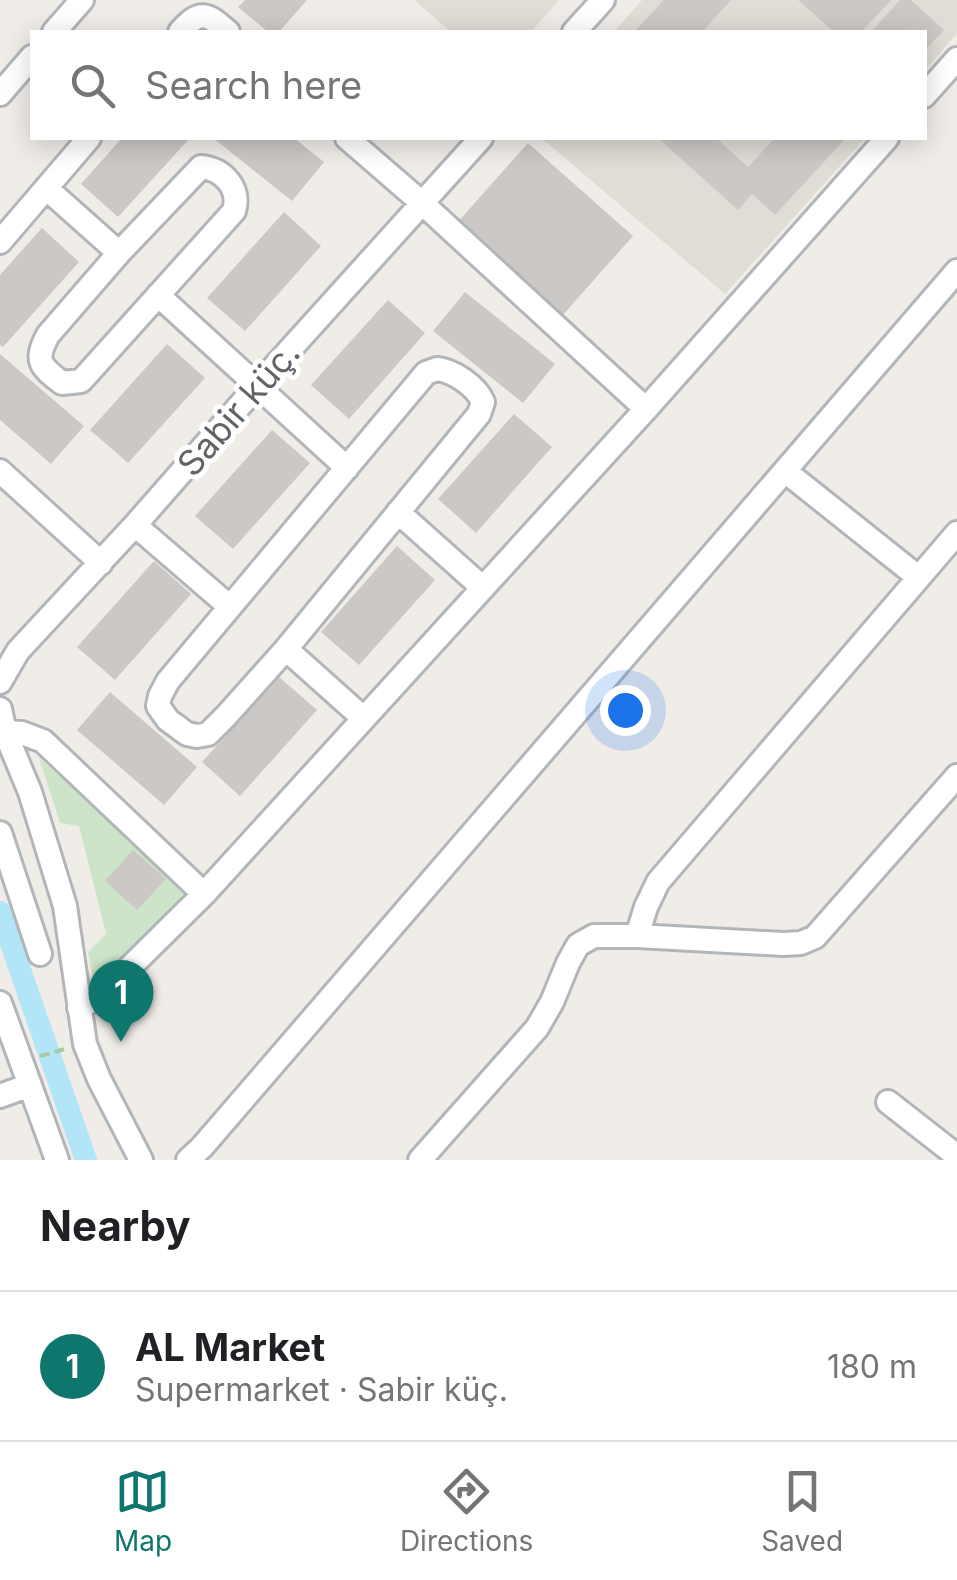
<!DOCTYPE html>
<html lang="en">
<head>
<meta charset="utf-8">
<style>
	:root { --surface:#fff; --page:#f2f2f2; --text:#202124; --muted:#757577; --line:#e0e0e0; --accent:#0f766e }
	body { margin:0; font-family:Inter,sans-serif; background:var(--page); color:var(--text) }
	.you { position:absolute; left:625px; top:710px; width:35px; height:35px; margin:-25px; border:8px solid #fff; border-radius:50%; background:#1a73e8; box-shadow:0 0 0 15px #1a73e833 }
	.badge { display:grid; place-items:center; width:65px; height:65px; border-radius:50%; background:var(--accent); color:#fff; font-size:32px; font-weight:700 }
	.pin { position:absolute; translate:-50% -82px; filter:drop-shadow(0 2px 5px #0008) }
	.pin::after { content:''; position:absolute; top:52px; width:35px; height:30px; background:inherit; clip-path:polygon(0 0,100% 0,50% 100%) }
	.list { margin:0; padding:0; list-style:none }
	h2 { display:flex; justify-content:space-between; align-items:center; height:130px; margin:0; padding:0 40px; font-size:42px }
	h2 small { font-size:32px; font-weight:400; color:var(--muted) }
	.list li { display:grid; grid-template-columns:65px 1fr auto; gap:30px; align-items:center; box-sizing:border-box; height:150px; padding:0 40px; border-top:2px solid var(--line) }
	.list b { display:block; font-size:38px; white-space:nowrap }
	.list p { margin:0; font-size:32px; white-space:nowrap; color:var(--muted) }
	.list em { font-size:32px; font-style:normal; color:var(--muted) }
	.icon { flex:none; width:55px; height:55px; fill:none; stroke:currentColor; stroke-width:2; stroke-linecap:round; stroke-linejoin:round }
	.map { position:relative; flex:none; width:957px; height:1160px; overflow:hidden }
	.search { position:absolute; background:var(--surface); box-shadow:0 5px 25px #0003; left:30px; right:30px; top:30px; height:110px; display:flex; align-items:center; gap:25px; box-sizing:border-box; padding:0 35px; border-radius:0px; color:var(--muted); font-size:38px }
	.sheet { height:280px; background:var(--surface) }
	nav { display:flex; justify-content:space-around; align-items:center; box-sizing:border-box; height:140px; border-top:2px solid var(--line); background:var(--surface); font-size:28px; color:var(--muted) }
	nav a { display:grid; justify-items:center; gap:5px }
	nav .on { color:var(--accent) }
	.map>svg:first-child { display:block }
	.education { fill:#e0ddd7 }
	.green { fill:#cde4c8 }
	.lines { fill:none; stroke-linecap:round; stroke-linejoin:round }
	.canal { stroke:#b2e5f7; stroke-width:22 }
	.building { fill:#ccc8c5 }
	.minor-casing { stroke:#b3b6b9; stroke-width:28 }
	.path { stroke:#a5caa9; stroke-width:4; stroke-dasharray:10 5; stroke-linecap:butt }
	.minor { stroke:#fff; stroke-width:22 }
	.labels { text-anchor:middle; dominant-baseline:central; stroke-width:10; stroke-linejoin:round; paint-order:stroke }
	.street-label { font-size:35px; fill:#606467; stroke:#fff }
</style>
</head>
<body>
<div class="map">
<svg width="957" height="1160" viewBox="0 0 957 1160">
	<rect width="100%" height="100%" fill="#f0ede9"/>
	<!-- education -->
	<path class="education" d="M414 0H559L531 32H451Z
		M642 0H957V34L925 70 924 32H614Z
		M541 138H865L725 294Z"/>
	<!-- green -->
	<path class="green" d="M39 758 190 892 95 988 88 952 106 934 79 826 60 823Z"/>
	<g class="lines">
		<!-- canal -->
		<path class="canal" d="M0 912 86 1160"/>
	</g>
	<!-- building -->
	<path class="building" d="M245 0H307L279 32H268L238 7Z
		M664 0H731L702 32H634Z
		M798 0H891L861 32H834Z
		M900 0H911L944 30 924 51V32H871Z
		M122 138H190L118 217 81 184Z
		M213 138H294L324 162 292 201Z
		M658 138H716L748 167 775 138H846L775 215 752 194 738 210Z
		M528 143 633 236 561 317 456 224Z
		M284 212 321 246 245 331 207 298Z
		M42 228 79 262 3 347 0 345V275Z
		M465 292 555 364 523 403 433 331Z
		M388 300 425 333 349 419 311 385Z
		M167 344 205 378 128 463 90 430Z
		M0 354 84 426 51 464 0 420Z
		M514 414 552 447 476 533 438 499Z
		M272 430 310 463 233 549 195 516Z
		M397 546 435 580 359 665 321 632Z
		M154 561 191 594 115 680 77 647Z
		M279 677 317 710 240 796 202 762Z
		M110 692 197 767 164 805 77 730Z
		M133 850 166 879 137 910 105 881Z"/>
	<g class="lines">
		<!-- minor casing -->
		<g class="minor-casing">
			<path id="minor" d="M54 32 82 0
				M180 32C200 9 207 13 228 32
				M574 32 603 0
				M0 94 32 57
				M924 96 957 59
				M347 138 422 203 646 409
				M201 167C223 169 241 188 234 211L81 381 62 383C40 366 34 361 48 335L119 253Z
				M46 188 119 253
				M0 242 89 138
				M158 295 347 468
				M437 369C454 371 476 386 483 402L479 414 286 649 226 716 208 734 197 736 187 734 168 720 158 706 160 696 168 681 426 373Z
				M0 471 101 563
				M785 471 918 577
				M398 512 483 588
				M135 525 230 607
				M286 649 362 717
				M0 682 18 651 135 525 257 386 481 138
				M0 709 5 732 30 792 65 906 85 1044 99 1079 141 1160
				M5 732 22 733 43 741 204 894
				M0 833 40 954
				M637 936 783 944 801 943 815 937 957 776
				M0 1003 57 1160
				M79 1008 95 999 109 988 204 894 646 409 887 138
				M0 1096 30 1085
				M888 1102 957 1156
				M188 1160 202 1147 957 271
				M420 1160 537 1028 552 1002 568 963 578 945 594 936H637L646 907 658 882 957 533"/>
		</g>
		<!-- path -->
		<path class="path" d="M40 1056 65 1049"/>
		<!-- minor -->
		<use href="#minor" class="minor"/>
	</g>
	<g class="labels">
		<!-- street labels -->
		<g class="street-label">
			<text transform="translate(238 408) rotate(-49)">Sabir küç.</text>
		</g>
	</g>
</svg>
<div class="you"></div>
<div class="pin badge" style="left:121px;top:1042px">1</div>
<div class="search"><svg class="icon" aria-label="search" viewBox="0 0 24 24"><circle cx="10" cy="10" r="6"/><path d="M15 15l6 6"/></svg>Search here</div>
</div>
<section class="sheet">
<h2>Nearby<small></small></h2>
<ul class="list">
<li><span class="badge">1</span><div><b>AL Market</b><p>Supermarket · Sabir küç.</p></div><em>180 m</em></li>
</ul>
</section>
<nav>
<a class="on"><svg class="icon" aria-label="map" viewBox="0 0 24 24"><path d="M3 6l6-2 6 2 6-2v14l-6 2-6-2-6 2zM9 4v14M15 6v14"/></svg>Map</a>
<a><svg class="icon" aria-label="directions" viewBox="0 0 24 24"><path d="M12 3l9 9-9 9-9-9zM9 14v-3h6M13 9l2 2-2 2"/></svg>Directions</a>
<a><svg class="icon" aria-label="saved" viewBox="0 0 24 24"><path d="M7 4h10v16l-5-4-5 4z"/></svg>Saved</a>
</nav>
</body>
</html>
